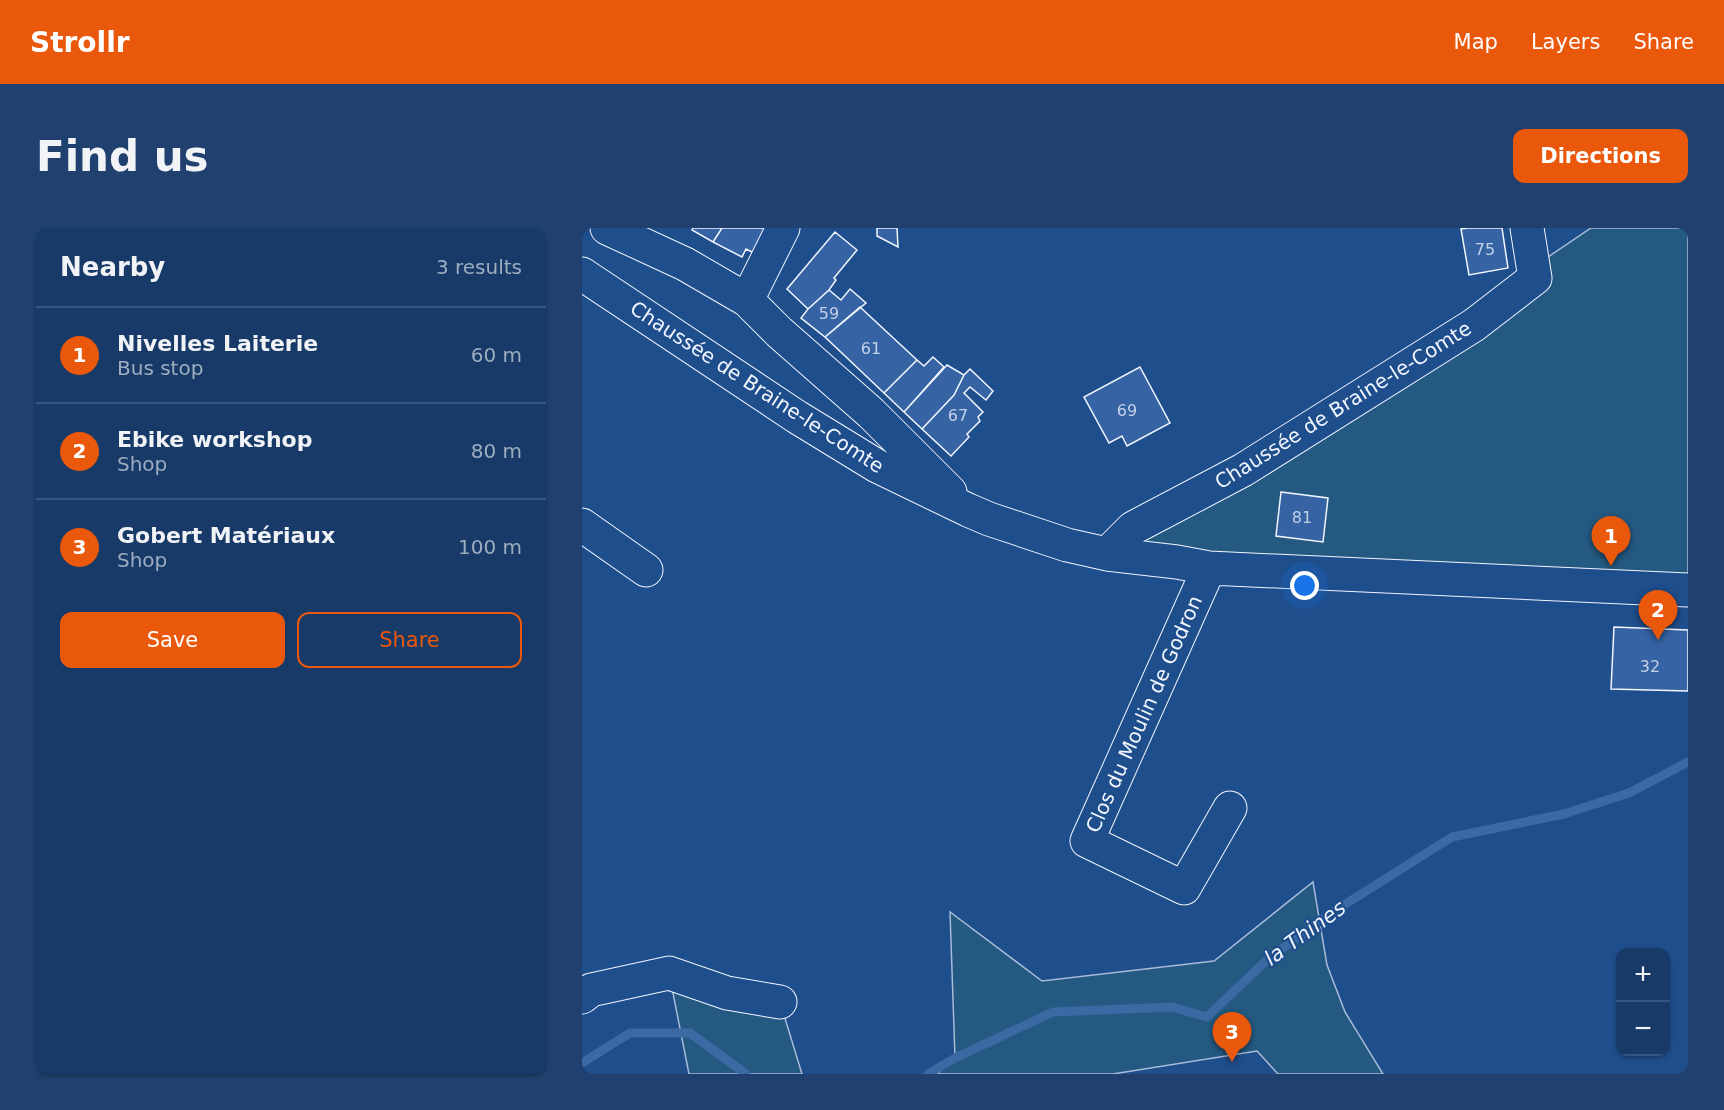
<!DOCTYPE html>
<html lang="en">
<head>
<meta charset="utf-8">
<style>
	:root { --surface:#173a69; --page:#20416f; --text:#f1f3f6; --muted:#9eadc0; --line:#36547d; --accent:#ea580c }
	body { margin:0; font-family:"DejaVu Sans",sans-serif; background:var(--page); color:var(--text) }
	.controls { position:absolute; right:18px; bottom:18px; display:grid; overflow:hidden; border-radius:12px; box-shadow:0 2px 4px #0004 }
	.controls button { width:54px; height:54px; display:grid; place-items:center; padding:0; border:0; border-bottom:2px solid var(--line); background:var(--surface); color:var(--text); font:30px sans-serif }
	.you { position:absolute; left:723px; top:358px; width:21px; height:21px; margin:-15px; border:4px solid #fff; border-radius:50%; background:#1a73e8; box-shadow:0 0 0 9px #1a73e833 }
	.badge { display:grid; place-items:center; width:39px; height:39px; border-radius:50%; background:var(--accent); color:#fff; font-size:20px; font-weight:700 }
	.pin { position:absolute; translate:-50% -50px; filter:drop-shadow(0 2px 3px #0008) }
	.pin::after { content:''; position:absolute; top:32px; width:21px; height:18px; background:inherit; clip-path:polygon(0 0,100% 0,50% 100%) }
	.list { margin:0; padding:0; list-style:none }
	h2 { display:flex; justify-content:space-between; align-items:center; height:78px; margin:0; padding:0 24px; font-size:26px }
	h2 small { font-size:20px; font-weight:400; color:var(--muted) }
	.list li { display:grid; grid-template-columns:39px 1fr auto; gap:18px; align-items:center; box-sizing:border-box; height:96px; padding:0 24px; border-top:2px solid var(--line) }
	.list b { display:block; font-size:22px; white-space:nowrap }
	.list p { margin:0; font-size:20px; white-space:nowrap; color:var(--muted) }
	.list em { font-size:20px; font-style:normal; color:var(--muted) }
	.actions { display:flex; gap:12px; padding:18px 24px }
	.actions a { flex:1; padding:14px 0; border:2px solid var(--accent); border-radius:12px; text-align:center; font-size:21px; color:var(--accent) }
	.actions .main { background:var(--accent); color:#fff }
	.map { position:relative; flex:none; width:1106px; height:846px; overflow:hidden; border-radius:12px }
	header { display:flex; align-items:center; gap:36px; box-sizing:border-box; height:84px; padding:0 30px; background:var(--accent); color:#fff }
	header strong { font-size:28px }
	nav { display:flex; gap:33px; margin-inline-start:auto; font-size:21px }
	.intro { display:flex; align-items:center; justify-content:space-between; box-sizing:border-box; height:144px; padding:0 36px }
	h1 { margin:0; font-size:42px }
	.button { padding:15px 27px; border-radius:12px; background:var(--accent); color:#fff; font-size:21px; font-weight:700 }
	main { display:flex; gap:36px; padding:0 36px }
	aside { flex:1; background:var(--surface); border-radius:12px; box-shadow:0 2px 4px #0004 }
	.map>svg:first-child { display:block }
	.green { fill:#245a82; stroke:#a8bbd7; stroke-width:1.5 }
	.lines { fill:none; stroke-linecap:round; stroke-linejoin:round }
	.stream { stroke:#3b69a3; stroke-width:9 }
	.building { fill:#3563a3; stroke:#f2f6ff; stroke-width:1.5 }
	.minor-casing { stroke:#f2f6ff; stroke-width:35 }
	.minor { stroke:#1f4e8c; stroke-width:33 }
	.labels { text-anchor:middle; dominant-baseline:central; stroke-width:4.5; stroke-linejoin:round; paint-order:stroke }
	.number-label { font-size:16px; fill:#c3d1e8 }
	.street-label { font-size:20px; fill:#f2f6ff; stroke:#1f4e8c }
	.water-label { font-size:21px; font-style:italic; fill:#f2f6ff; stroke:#1f4e8c }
</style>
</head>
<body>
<header>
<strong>Strollr</strong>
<nav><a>Map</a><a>Layers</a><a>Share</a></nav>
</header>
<div class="intro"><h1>Find us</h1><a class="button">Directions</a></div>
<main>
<aside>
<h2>Nearby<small>3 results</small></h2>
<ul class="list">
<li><span class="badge">1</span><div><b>Nivelles Laiterie</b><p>Bus stop</p></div><em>60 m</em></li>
<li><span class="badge">2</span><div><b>Ebike workshop</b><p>Shop</p></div><em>80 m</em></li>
<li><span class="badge">3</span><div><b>Gobert Matériaux</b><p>Shop</p></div><em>100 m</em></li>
</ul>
<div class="actions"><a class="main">Save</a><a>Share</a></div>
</aside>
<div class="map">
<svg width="1106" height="846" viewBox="0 0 1106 846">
	<rect width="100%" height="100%" fill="#1f4e8c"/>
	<!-- green -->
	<path class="green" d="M1009 0H1106V362L525 326Z
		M731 654 745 737 763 784 801 846H696L675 823 531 846H355L373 830 368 684 460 753 632 733Z
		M87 745 198 774 220 846H107Z"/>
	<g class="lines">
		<!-- stream -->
		<path class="stream" d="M0 835 48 805H108L164 846
			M346 846 373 830 471 784 590 779 625 789 687 730 754 682 870 609 982 586 1047 565 1106 534"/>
	</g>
	<!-- building -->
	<path class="building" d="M111 0H140L131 14 110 2Z
		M140 0H195L180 29 164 21 160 29 131 14Z
		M295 0H315L316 19 295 8Z
		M886 0H920L926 40 887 47 879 1Z
		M253 4 275 22 252 50 254 52 247 62 226 81 205 61Z
		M268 61 284 75 243 109 219 90 226 81 247 62 259 72Z
		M278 79 335 132 302 165 243 109Z
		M351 129 362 139 322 184 302 165 335 132 342 138Z
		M365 137 382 147 372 167 340 201 322 184Z
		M558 139 588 195 545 218 540 208 527 215 502 169Z
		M388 141 411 163 404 172 388 159 382 165 401 184 396 189 398 193 385 206 387 209 369 228 340 201 372 167 382 147Z
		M699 264 746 270 741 314 694 308Z
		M1032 399 1106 402V463L1029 461Z"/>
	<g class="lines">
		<!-- minor casing -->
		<g class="minor-casing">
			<path id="minor" d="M25 0 103 36 165 72 197 104 289 185 368 264
				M0 46 215 189 295 238 386 282 407 291 485 317 525 326 595 334 627 340 1106 362
				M165 72 201 0
				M0 297 64 342
				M525 326 551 300 661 242 892 97 953 50 945 0
				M627 340 505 613 602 660 648 580
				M0 769 9 762 87 745 145 765 198 774"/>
		</g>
		<!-- minor -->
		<use href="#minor" class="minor"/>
	</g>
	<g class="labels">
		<!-- number labels -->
		<g class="number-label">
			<text x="903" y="21">75</text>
			<text x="247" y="85">59</text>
			<text x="289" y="120">61</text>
			<text x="545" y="182">69</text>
			<text x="376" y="187">67</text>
			<text x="720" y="289">81</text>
			<text x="1068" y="438">32</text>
		</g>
		<!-- street labels -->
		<g class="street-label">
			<text transform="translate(175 159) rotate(33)">Chaussée de Braine-le-Comte</text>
			<text transform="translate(761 177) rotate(-32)">Chaussée de Braine-le-Comte</text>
			<text transform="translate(562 486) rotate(-66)">Clos du Moulin de Godron</text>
		</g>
		<!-- water labels -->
		<g class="water-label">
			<text transform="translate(723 705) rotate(-36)">la Thines</text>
		</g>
	</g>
</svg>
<div class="controls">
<button>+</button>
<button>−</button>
</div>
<div class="you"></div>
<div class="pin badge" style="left:1029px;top:338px">1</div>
<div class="pin badge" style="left:1076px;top:412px">2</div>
<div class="pin badge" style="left:650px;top:834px">3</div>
</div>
</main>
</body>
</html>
